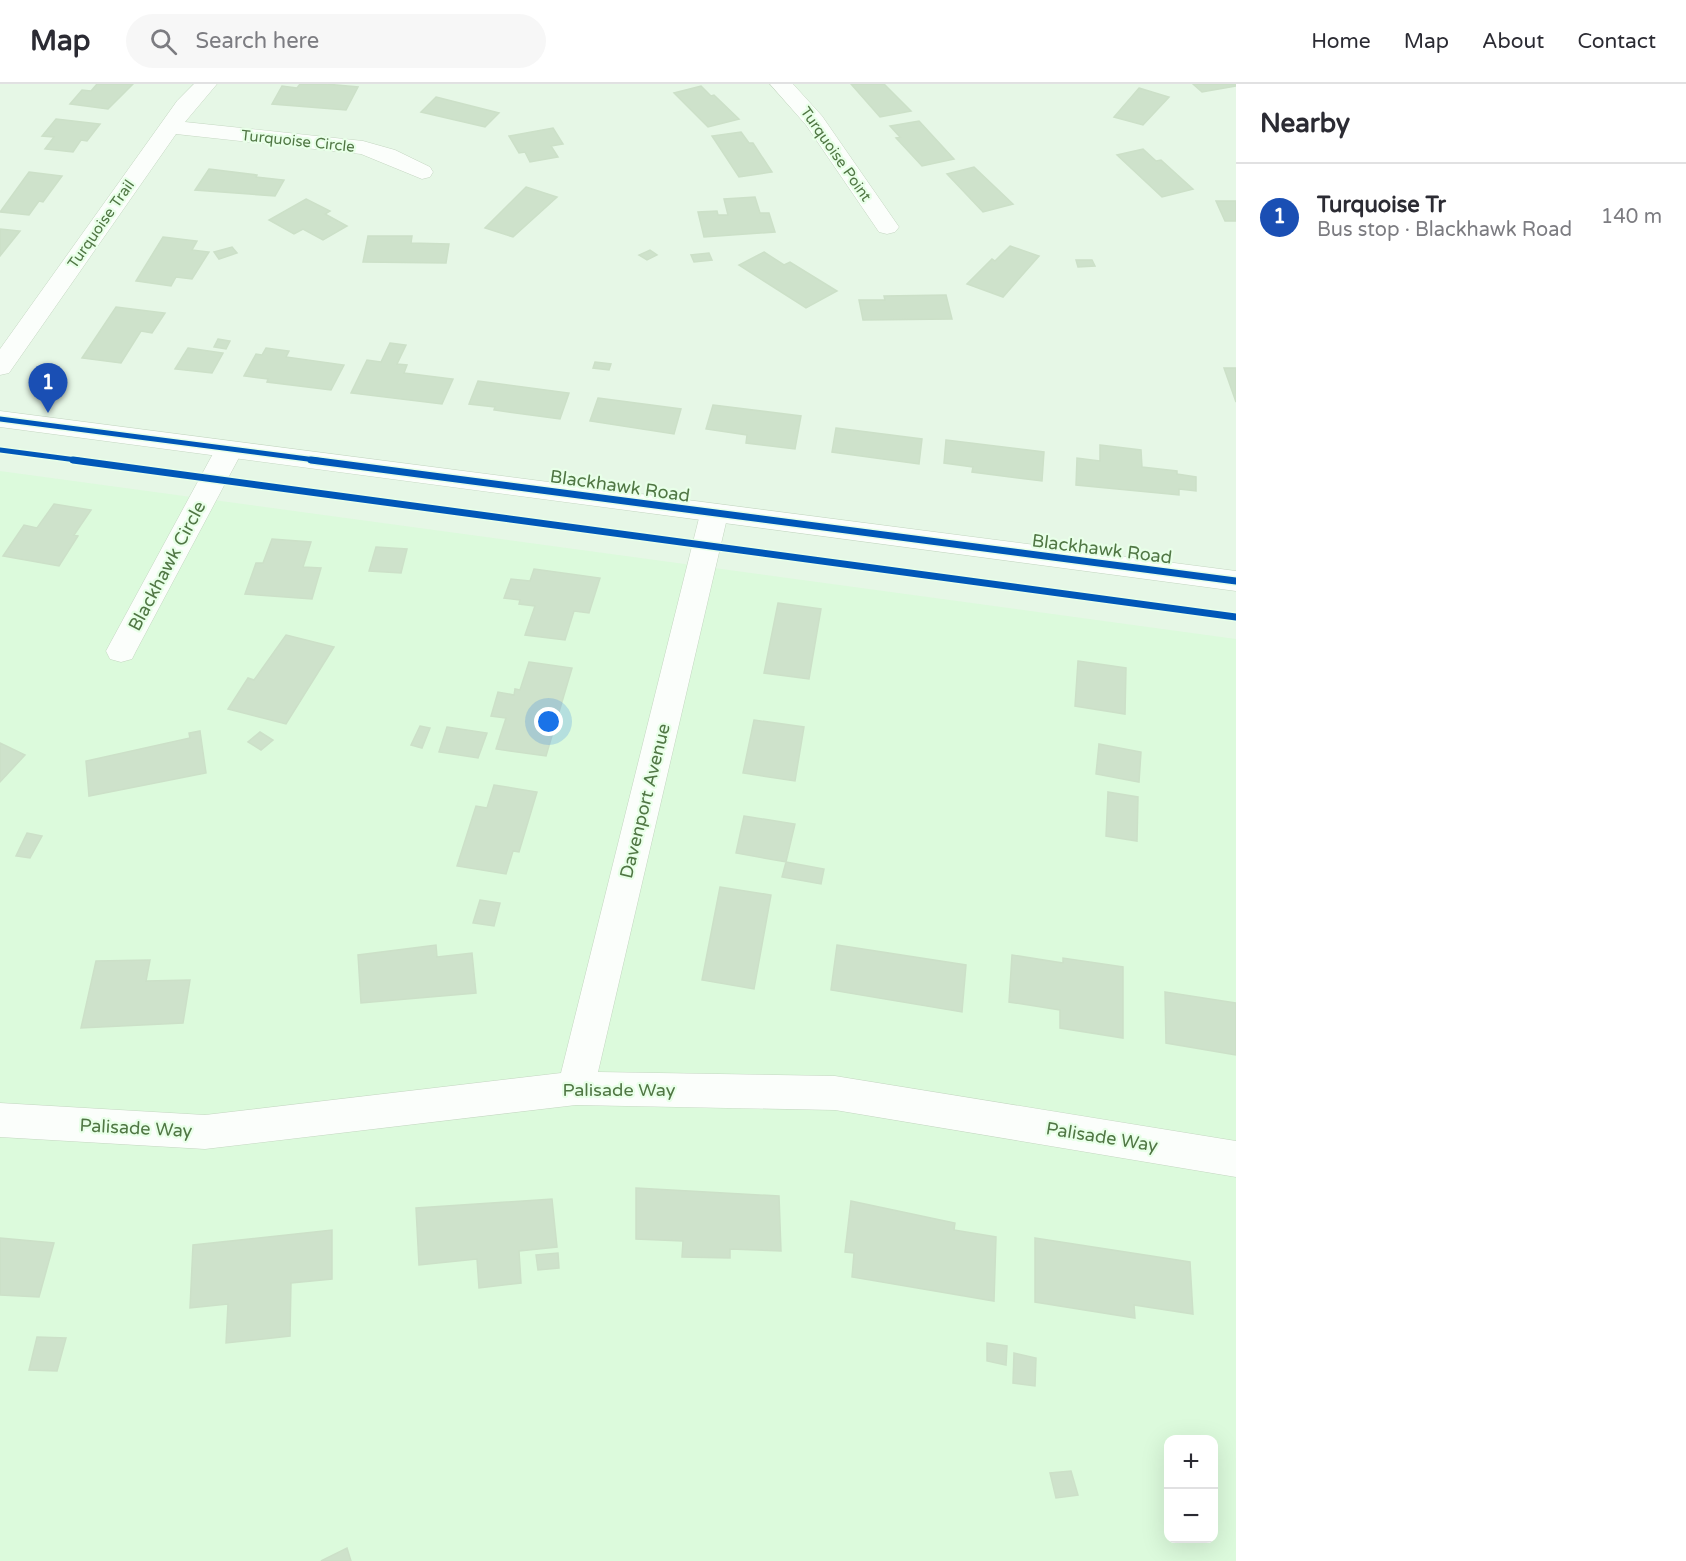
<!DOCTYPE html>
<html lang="en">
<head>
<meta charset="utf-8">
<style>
	:root { --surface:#fff; --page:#f7f7f7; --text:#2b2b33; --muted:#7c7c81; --line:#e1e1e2; --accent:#536154 }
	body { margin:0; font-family:"Varela Round",sans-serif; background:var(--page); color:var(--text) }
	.controls { position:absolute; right:18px; bottom:18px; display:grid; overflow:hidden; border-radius:12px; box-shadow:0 6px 24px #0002 }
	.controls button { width:54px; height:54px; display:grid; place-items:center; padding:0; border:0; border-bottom:2px solid var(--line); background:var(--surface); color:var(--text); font:30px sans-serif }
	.you { position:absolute; left:549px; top:638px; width:21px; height:21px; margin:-15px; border:4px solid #fff; border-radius:50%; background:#1a73e8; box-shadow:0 0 0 9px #1a73e833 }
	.badge { display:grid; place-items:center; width:39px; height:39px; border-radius:50%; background:var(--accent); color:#fff; font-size:20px; font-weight:700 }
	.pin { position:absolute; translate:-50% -50px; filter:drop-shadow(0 2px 3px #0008) }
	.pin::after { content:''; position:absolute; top:32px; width:21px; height:18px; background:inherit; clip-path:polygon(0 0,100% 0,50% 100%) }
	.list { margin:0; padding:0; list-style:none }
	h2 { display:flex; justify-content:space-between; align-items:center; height:78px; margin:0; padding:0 24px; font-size:26px }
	h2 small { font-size:20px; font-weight:400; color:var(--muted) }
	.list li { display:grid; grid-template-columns:39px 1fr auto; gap:18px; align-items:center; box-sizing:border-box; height:108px; padding:0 24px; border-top:2px solid var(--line) }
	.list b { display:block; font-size:22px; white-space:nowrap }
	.list p { margin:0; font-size:20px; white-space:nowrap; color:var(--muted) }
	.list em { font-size:20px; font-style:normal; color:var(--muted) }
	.icon { flex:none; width:33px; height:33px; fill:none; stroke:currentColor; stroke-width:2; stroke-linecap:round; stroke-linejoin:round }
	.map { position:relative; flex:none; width:1236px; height:1477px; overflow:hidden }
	header { display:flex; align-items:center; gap:36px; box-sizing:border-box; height:84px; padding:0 30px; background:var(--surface); border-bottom:2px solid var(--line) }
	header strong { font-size:28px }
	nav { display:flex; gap:33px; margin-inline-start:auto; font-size:21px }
	.search { width:420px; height:54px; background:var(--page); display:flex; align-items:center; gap:15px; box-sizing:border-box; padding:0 21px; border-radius:33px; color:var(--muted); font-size:22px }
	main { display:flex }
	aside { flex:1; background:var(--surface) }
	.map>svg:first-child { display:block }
	.residential { fill:#dcfadc; fill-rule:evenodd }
	.building { fill:#cee2cb; stroke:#cce0c8; stroke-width:1.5 }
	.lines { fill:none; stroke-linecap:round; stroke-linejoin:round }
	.minor-casing { stroke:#c4d6c1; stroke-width:1 }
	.tertiary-casing { stroke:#c4d6c1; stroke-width:1 }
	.minor { fill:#fbfefb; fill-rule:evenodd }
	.tertiary { fill:#fbfefb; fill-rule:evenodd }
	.cycleway-far1-casing { stroke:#e8ffe8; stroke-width:8 }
	.cycleway-casing { stroke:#e8ffe8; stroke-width:10 }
	.cycleway-far1 { stroke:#0057b8; stroke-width:5 }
	.cycleway { stroke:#0057b8; stroke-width:7 }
	.labels { text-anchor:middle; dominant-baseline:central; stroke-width:4.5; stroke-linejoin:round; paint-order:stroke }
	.far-street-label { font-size:15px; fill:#507744; stroke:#e8ffe8 }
	.street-label { font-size:18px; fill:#507744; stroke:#e8ffe8 }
</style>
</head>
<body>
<header>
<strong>Map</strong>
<div class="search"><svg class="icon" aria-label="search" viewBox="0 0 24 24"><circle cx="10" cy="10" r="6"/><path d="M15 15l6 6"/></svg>Search here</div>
<nav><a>Home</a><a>Map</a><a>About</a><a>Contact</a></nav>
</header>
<main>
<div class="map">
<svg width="1236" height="1477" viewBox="0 0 1236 1477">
	<rect width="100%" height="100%" fill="#e6f7e6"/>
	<!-- residential -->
	<path class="residential" d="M0 387 1236 555V1477H0ZM1168 1356H1214V1454H1168Z"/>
	<!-- building -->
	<path class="building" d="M97 0H133L108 25 70 20 82 6 91 7Z
		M300 0H326L358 3 346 26 272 20 282 2 297 4Z
		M851 0H884L911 27 880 33Z
		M1193 0H1236V2L1202 8Z
		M701 2 711 12 714 11 739 35 708 43 674 9Z
		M1139 4 1169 13 1143 41 1114 33Z
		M436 13 499 29 485 43 421 28Z
		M56 35 100 40 87 57 81 56 73 68 45 65 54 53 42 52Z
		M919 37 954 75 922 82 896 54 900 53 890 42Z
		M553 44 563 60 551 62 558 73 530 78 525 68 519 69 509 52Z
		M741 48 749 59H753L772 88 739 93 712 52Z
		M1143 65 1156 77 1161 76 1193 105 1162 113 1117 71Z
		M974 83 1013 120 983 128 947 90Z
		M209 85 257 91 256 93 284 96 275 112 195 106Z
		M29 88 62 92 43 118 39 117 29 131 0 128Z
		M526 103 557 113 513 153 485 144Z
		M755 113 760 129H769L775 148 704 153 698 128 717 127 718 131H728L724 115Z
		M306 115 330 127 325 130 347 142 323 156 303 145 294 150 269 136Z
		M1216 117H1236V137H1225Z
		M0 145 20 147 0 172Z
		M368 152H412L411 159 449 160 446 179 363 178Z
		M163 153 197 157 192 166 209 168 192 195 176 193 171 202 136 197Z
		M1010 162 1039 172 1003 213 967 200 992 175 995 177Z
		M232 163 237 169 219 175 214 168Z
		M650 166 657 171 647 176 639 171Z
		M764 168 784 181 790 178 837 207 806 224 739 181Z
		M709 169 712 176 694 178 691 171Z
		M1076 176H1092L1095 182 1078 183Z
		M946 211 952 235 863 236 859 216H885L884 212Z
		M116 223 165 229 152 249 141 247 121 279 82 274Z
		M218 255 230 257 226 265 214 263Z
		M390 259 406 261 397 280 407 281 404 289 453 295 442 320 351 309 367 276 381 278Z
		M188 264 223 269 212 289 175 285Z
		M266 264 289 267 286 273 344 281 331 306 267 298 268 295 244 292 256 270 262 271Z
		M595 278 611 280 609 286 593 284Z
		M1224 284H1236V318Z
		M478 297 569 309 560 335 494 326 495 323 469 320Z
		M598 314 681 325 674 350 590 337Z
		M713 321 801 332 795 365 746 359 747 351 706 345Z
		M836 344 922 355 919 380 832 368Z
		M946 356 1044 368 1042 397 972 388 973 383 944 379Z
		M1100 361 1141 366 1142 383 1177 387V390L1196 393V407L1179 405V411L1076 401 1077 374 1100 377Z
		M54 420 91 426 74 451 78 452 59 482 3 472 24 441 37 444Z
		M272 455 311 458 303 483 321 484 312 515 245 510 256 479H263Z
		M376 463 407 465 401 489 369 487Z
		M534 485 600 494 589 529 574 527 565 556 525 551 535 522 519 520 520 516 504 514 511 495 530 497Z
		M778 519 821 525 809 595 764 589Z
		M286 551 334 563 286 640 228 625 248 594 254 596Z
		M1078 577 1126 584 1125 630 1075 622Z
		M529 578 572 584 546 672 496 665 506 634 491 632 498 608 514 611 515 605 520 606Z
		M754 636 804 643 795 697 743 689Z
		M420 642 430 644 422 664 411 661Z
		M447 643 487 649 478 674 439 668Z
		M200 647 206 689 89 712 86 677 190 654 189 649Z
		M260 648 273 656 261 666 248 658Z
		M0 659 25 671 0 698Z
		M1099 660 1141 668 1139 698 1096 690Z
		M494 701 537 708 519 768 513 767 506 790 457 782 476 722 487 724Z
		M1108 708 1138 713 1137 757 1106 752Z
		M744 732 795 740 786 778 736 769Z
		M27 749 42 752 30 774 16 772Z
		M786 778 824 785 821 800 782 793Z
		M720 803 771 811 754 905 702 896Z
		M480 816 500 819 494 842 473 839Z
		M436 861 437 873 472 869 476 909 361 919 358 871Z
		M837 861 966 881 962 928 831 906Z
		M1012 871 1063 879V874L1123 883V954L1060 944V926L1009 918Z
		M150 876 146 897 190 896 183 939 81 944 96 877Z
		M1165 908 1236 919V971L1166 959Z
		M636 1104 779 1112 781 1167 730 1165V1174L682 1173 683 1157 636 1155Z
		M552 1115 557 1163 519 1167 521 1199 479 1204 477 1175 419 1181 416 1124Z
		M851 1117 955 1139 954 1146 996 1153 994 1217 852 1193 854 1169 845 1168Z
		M332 1146V1195L291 1199 290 1252 226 1259 228 1220 190 1224 193 1161Z
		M0 1154 54 1159 39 1213 0 1211Z
		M1035 1154 1190 1178 1193 1230 1134 1221 1135 1234 1035 1218Z
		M558 1169 559 1184 538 1186 536 1171Z
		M37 1253 66 1254 57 1287 29 1286Z
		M987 1259 1007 1262 1006 1281 987 1277Z
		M1014 1269 1036 1274 1035 1302 1013 1299Z
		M1071 1387 1078 1411 1056 1414 1050 1389Z
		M347 1464 351 1477H321Z"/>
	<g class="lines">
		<!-- minor casing -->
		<g class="minor-casing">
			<path id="minor" d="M194 0H217L185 38 363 57 395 66 430 83 433 88 430 93 422 95 361 70 176 50 9 289 0 291V265L177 17Z
				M770 0H793L822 32 899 143 895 148 887 150 879 148 806 41Z
				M229 357 239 360 243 366 136 567 132 575 121 578 110 575 106 567 215 366 219 360Z
				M714 421 724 423 728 430 598 988 835 992 1236 1057V1093L835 1026 576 1021 205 1065 0 1053V1019L205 1031 561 989 700 430 704 423Z"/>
		</g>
		<!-- tertiary casing -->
		<g class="tertiary-casing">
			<path id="tertiary" d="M0 327 1236 487V507L0 343Z"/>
		</g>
		<!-- minor -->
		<use href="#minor" class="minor"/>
		<!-- tertiary -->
		<use href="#tertiary" class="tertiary"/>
		<!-- cycleway-far1 casing -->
		<g class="cycleway-far1-casing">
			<path id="cycleway-far1" d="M0 335 323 377
				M0 366 84 377"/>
		</g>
		<!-- cycleway casing -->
		<g class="cycleway-casing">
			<path id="cycleway" d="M73 376 1236 533
				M311 376 1236 497"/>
		</g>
		<!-- cycleway-far1 -->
		<use href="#cycleway-far1" class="cycleway-far1"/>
		<!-- cycleway -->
		<use href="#cycleway" class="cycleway"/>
	</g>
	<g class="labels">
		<!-- far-street labels -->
		<g class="far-street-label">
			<text transform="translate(298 57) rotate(6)">Turquoise Circle</text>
			<text transform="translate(836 70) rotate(55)">Turquoise Point</text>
			<text transform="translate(101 140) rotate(-55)">Turquoise Trail</text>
		</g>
		<!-- street labels -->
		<g class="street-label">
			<text transform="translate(620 402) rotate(8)">Blackhawk Road</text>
			<text transform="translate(1102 465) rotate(7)">Blackhawk Road</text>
			<text transform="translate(167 482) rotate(-62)">Blackhawk Circle</text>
			<text transform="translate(645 717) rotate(-76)">Davenport Avenue</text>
			<text x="619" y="1006">Palisade Way</text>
			<text transform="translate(136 1044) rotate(3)">Palisade Way</text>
			<text transform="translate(1102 1053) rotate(9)">Palisade Way</text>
		</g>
	</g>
</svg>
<div class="controls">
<button>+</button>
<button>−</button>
</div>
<div class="you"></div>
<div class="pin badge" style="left:48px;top:329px;background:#1a4fb4">1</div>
</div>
<aside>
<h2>Nearby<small></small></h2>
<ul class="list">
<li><span class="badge" style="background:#1a4fb4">1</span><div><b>Turquoise Tr</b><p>Bus stop · Blackhawk Road</p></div><em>140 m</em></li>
</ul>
</aside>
</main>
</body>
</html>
